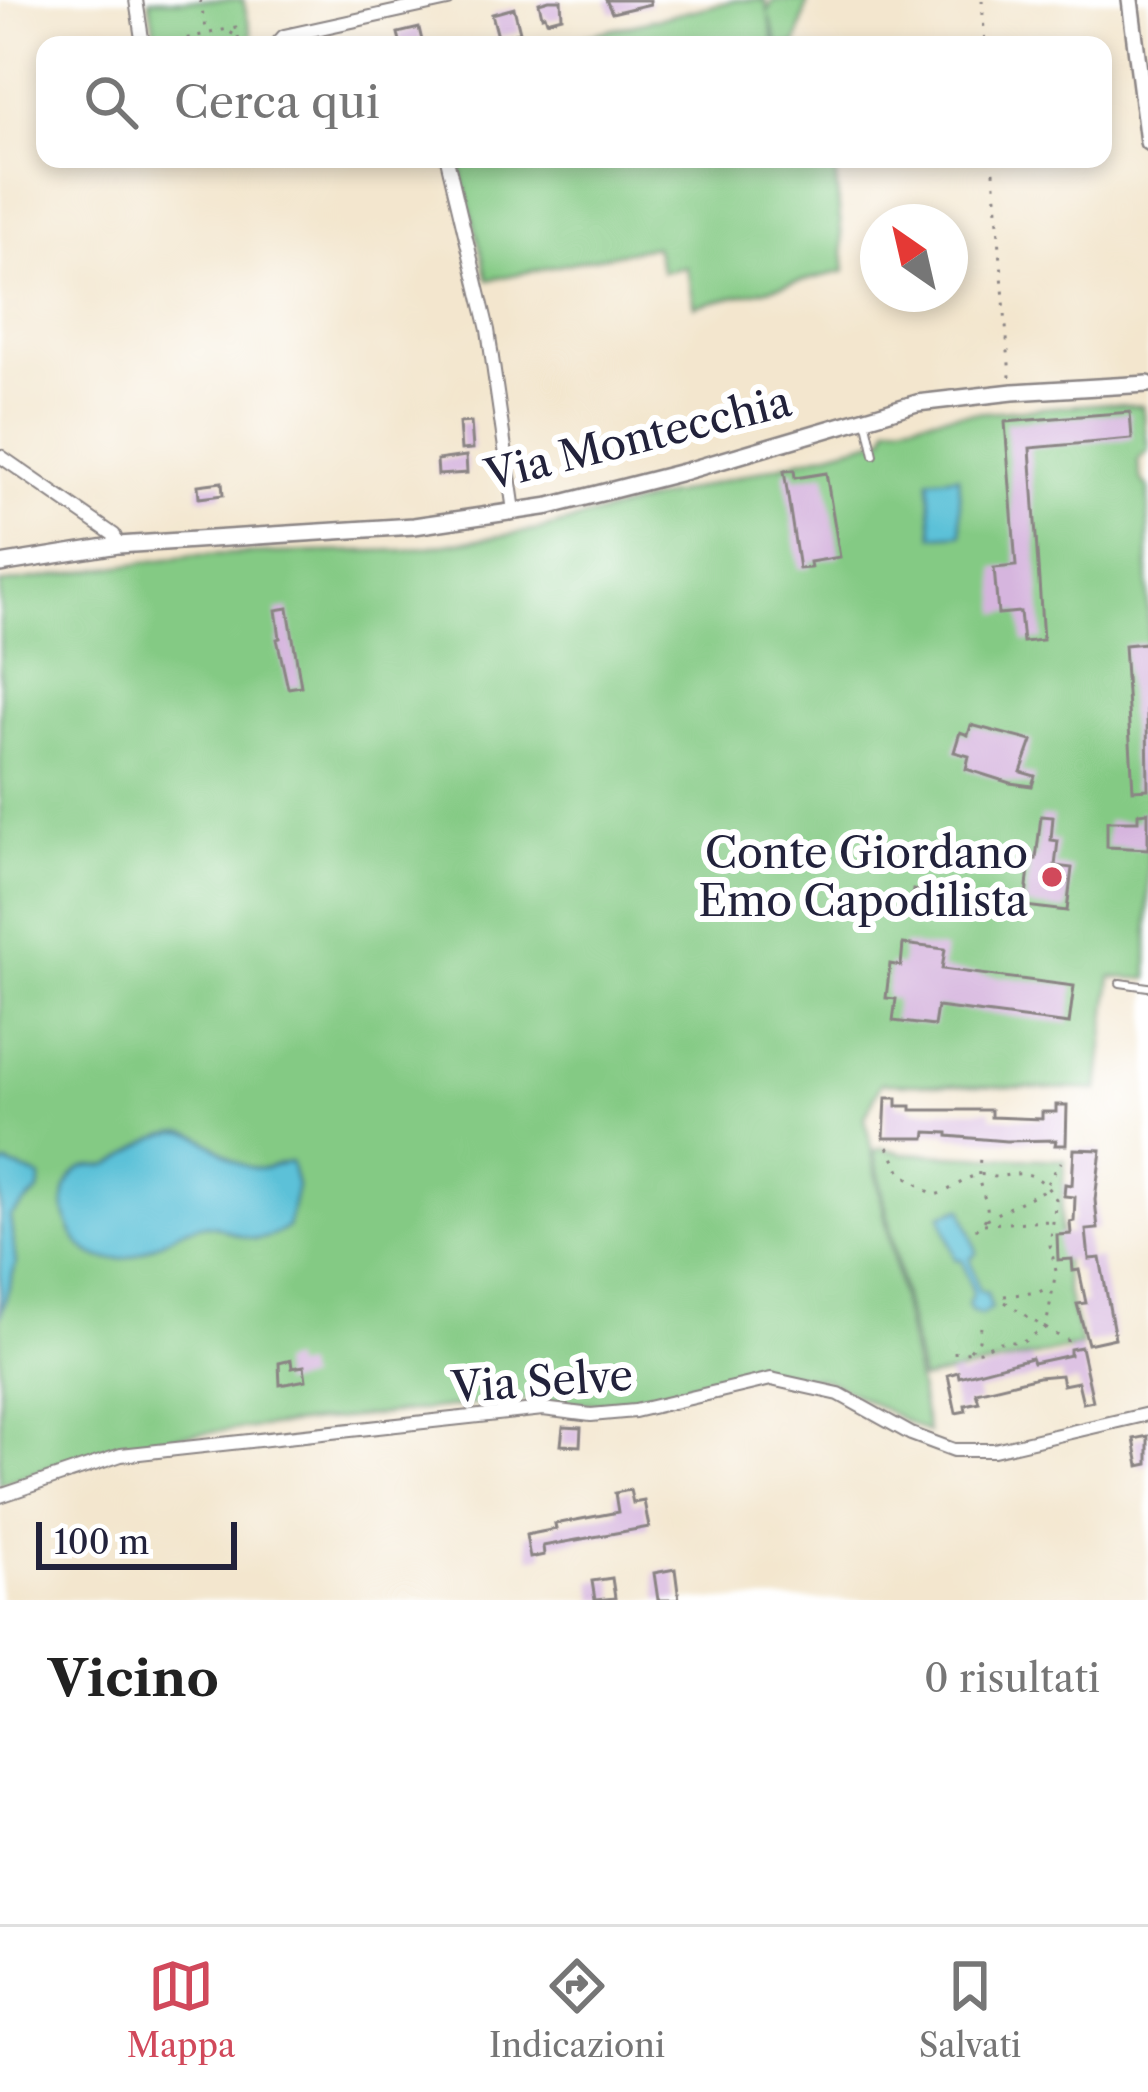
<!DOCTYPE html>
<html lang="it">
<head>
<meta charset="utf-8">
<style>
	:root { --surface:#fff; --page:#f6f6f6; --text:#222; --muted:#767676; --line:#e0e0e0; --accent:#d1495b }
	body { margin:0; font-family:"Libre Caslon Text",serif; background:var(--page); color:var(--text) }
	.compass { position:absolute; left:860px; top:204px; width:108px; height:108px; border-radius:50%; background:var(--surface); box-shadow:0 6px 18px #0003; rotate:326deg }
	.scale { position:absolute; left:36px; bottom:30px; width:201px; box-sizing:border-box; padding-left:12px; border:6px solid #22223b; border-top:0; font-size:33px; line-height:42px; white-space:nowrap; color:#22223b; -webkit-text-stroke:9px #fff; paint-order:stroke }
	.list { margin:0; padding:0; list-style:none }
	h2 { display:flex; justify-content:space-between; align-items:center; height:156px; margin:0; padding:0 48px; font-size:51px }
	h2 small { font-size:39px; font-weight:400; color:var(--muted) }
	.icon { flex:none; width:66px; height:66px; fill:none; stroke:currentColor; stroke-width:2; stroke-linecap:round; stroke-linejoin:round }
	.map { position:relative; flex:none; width:1148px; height:1600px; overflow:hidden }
	.search { position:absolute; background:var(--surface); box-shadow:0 6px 18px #0003; left:36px; right:36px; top:36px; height:132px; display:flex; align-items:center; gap:30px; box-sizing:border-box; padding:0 42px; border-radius:24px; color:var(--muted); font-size:45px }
	.sheet { height:324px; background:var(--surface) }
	nav { display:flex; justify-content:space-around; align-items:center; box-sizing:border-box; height:168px; border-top:3px solid var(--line); background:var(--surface); font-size:33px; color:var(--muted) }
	nav a { display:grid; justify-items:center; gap:6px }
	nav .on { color:var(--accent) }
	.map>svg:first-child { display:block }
	.green { fill:#84ca84; stroke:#537660; stroke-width:3 }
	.water { fill:#5bc1d8; stroke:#3e728a; stroke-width:3 }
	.building { fill:#d6b5de }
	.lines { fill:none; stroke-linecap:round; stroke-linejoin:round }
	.service-casing { stroke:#8a8484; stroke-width:10 }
	.minor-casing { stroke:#8a8484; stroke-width:16 }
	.tertiary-casing { stroke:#8a8484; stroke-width:20 }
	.path { stroke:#8a8484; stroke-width:3; stroke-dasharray:3 9; stroke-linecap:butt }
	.service { stroke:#fff; stroke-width:6 }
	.minor { stroke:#fff; stroke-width:12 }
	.tertiary { stroke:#fff; stroke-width:15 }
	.poi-dot { fill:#d1495b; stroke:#fff; stroke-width:4.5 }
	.labels { text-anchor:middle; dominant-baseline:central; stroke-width:12; stroke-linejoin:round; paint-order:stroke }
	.street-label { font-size:42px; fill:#22223b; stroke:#fff }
	.poi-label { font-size:42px; fill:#22223b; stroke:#fff; text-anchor:end }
</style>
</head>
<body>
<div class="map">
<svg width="1148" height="1600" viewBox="0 0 1148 1600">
	<rect width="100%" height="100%" fill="#fff"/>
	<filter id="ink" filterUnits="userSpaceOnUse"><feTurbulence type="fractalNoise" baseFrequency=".00833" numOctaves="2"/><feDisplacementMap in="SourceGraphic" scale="24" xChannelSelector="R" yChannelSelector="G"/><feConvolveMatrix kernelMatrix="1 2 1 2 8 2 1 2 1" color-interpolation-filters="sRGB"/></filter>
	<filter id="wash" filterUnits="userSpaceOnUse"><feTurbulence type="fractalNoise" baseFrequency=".004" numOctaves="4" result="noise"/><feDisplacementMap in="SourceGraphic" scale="48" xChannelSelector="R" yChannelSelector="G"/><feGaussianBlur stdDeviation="2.7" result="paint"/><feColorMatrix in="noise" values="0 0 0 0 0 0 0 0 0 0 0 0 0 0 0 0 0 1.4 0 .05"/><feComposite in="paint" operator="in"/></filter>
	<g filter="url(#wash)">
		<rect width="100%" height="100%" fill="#f3e6ce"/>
		<!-- green -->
		<path class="green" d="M149 0H243L254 45H157Z
			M736 0H765L768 12 773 0H808L796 45H778L769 17 774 45H547Z
			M458 159H834L845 271 695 306 686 267 662 272 655 246 488 280Z
			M1107 403 1142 406 1148 450 1138 461 1141 480 1148 488V979L1111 977 1098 1090 881 1083 865 1117 928 1433 828 1380 768 1370 699 1382 639 1399 599 1404 518 1400 184 1435 111 1448 0 1484V584L193 555 407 550 539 530 860 444 885 437 889 425 945 415Z
			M882 1148 903 1153 1065 1160 1060 1227 1067 1292 1082 1346 921 1380 874 1150Z"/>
		<!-- water -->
		<path class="water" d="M958 476 962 534 933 536 929 479Z
			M180 1132C209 1132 224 1162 252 1168 267 1171 278 1163 291 1162L297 1186 288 1227C245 1257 230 1221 200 1225 166 1231 142 1264 105 1259 70 1255 48 1192 79 1170 89 1162 103 1170 114 1163 138 1150 151 1135 180 1132Z
			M7 1164 41 1178 39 1191 10 1217 16 1264 0 1317V1167Z
			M962 1208 977 1252 970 1259 979 1291 987 1293 991 1308 981 1315 971 1311 968 1304 973 1293 962 1260 955 1259 941 1215Z"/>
		<g id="blocks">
			<!-- building -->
			<path class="building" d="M549 0H561L562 17 547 21 545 15 542 16 539 3Z
				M606 0H650V4L612 13Z
				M514 8 520 32 498 37 492 14Z
				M419 28 423 45H401L398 33Z
				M1130 412 1132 439 1030 448 1043 640 1023 642 1020 612 998 614 994 568 1016 566 1005 422Z
				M471 422 473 449 461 450 459 423Z
				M466 456 467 473 438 475 437 460Z
				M794 470 795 478 826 473 840 557 810 562 811 568 799 569 784 471Z
				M222 482 223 495 199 498 198 485Z
				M288 608 301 686 288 688 277 639 280 638 276 610Z
				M1146 643 1148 789 1133 790 1124 645Z
				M971 725 1032 741 1021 772 1035 776 1032 786 1010 783 966 769 969 756 954 752 960 732 968 735Z
				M1148 812V849L1107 847V821H1138V813Z
				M1041 816 1053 817 1051 840 1058 841 1055 866 1072 868 1067 911 1025 906 1030 858 1036 859Z
				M913 890 967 897 965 911 911 904Z
				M903 944 945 949 942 969 1074 986 1069 1024 937 1007 934 1026 893 1021 896 999 886 998 890 964 901 966Z
				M886 1098H897V1106H911V1110H991V1117L1042 1119V1112H1056V1105H1067L1066 1145H1055L1056 1140 1006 1141 948 1136V1133L926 1132 925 1138H884Z
				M1074 1149 1101 1150 1095 1200 1098 1229 1086 1230 1089 1259 1100 1258 1115 1338 1088 1344 1077 1304 1086 1303 1079 1270 1073 1271 1072 1259 1058 1260 1057 1235 1071 1234 1070 1222 1074 1221 1075 1197 1064 1196 1065 1184 1072 1185Z
				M1081 1347 1093 1401 1083 1403 1078 1382 1063 1385 1061 1375 1038 1377 976 1392 979 1402 965 1405 966 1411 956 1413 948 1375 958 1372 959 1377 1031 1358 1033 1363 1070 1355V1349Z
				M291 1360 292 1368 304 1366 306 1380 280 1385 279 1363Z
				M563 1427 581 1428 580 1446 561 1445Z
				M1148 1436V1464L1139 1466 1134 1439Z
				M630 1490 633 1503 644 1501 649 1527 543 1546 544 1555 530 1558 526 1535 556 1529 555 1524 618 1512 615 1493Z
				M675 1569 679 1600H658L654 1573Z
				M612 1578 615 1598 595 1600 592 1581Z"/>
		</g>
	</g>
	<g filter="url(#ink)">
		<use href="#blocks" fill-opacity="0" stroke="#8a8484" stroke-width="3"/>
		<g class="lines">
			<!-- service casing -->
			<g class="service-casing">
				<path id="service" d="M866 419 874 455
					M1120 983 1148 987"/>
			</g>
			<!-- minor casing -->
			<g class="minor-casing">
				<path id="minor" d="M136 0 143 45
					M276 45 284 36 448 0
					M447 159 488 330 514 511
					M0 456 114 535 118 545
					M0 1496 121 1455 543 1409 591 1415 635 1411 771 1379 839 1394 911 1434 954 1450H994L1148 1414"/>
			</g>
			<!-- tertiary casing -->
			<g class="tertiary-casing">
				<path id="tertiary" d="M1130 0 1148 142
					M0 564 118 545 414 526 550 506 683 472 917 403 1013 392 1148 384"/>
			</g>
			<!-- path -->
			<path class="path" d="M200 0 207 33
				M982 0 985 45
				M181 45 180 40 236 27 240 45
				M225 45 235 28
				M993 159 1010 377
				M888 1147 901 1173 934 1195C951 1192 965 1177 978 1175 985 1173 992 1178 998 1177 1027 1171 1037 1171 1056 1199L1050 1245 1056 1271 1046 1327 1023 1342H998L980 1351 946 1353
				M986 1219 1042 1191 1061 1162
				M984 1224 1052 1221
				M976 1230C997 1212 983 1201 979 1180 978 1176 980 1160 980 1157
				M1004 1296 1039 1292 1050 1287
				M1005 1302C1028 1316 1047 1331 1071 1342
				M970 1350 979 1340 981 1327"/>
			<!-- service -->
			<use href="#service" class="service"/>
			<!-- minor -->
			<use href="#minor" class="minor"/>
			<!-- tertiary -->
			<use href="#tertiary" class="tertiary"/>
		</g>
	</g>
	<!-- markers -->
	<circle class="poi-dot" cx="1052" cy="877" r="12"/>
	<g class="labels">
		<!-- street labels -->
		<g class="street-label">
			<text transform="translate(638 438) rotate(-14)">Via Montecchia</text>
			<text transform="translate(542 1381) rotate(-4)">Via Selve</text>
		</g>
		<!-- poi labels -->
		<g class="poi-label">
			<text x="1028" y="853">Conte Giordano<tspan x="1028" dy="48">Emo Capodilista</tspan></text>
		</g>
	</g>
</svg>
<svg class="compass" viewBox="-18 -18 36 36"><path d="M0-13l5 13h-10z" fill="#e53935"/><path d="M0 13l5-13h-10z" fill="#767676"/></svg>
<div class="scale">100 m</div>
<div class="search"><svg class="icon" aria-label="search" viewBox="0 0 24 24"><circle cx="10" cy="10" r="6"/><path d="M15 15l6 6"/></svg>Cerca qui</div>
</div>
<section class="sheet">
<h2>Vicino<small>0 risultati</small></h2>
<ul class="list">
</ul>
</section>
<nav>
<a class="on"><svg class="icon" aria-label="map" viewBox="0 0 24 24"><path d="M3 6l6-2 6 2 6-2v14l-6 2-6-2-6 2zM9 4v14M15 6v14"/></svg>Mappa</a>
<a><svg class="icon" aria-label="directions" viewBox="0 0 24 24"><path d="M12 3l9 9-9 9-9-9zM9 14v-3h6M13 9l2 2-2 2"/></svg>Indicazioni</a>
<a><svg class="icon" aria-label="saved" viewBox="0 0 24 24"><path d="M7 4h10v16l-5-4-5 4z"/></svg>Salvati</a>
</nav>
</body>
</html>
